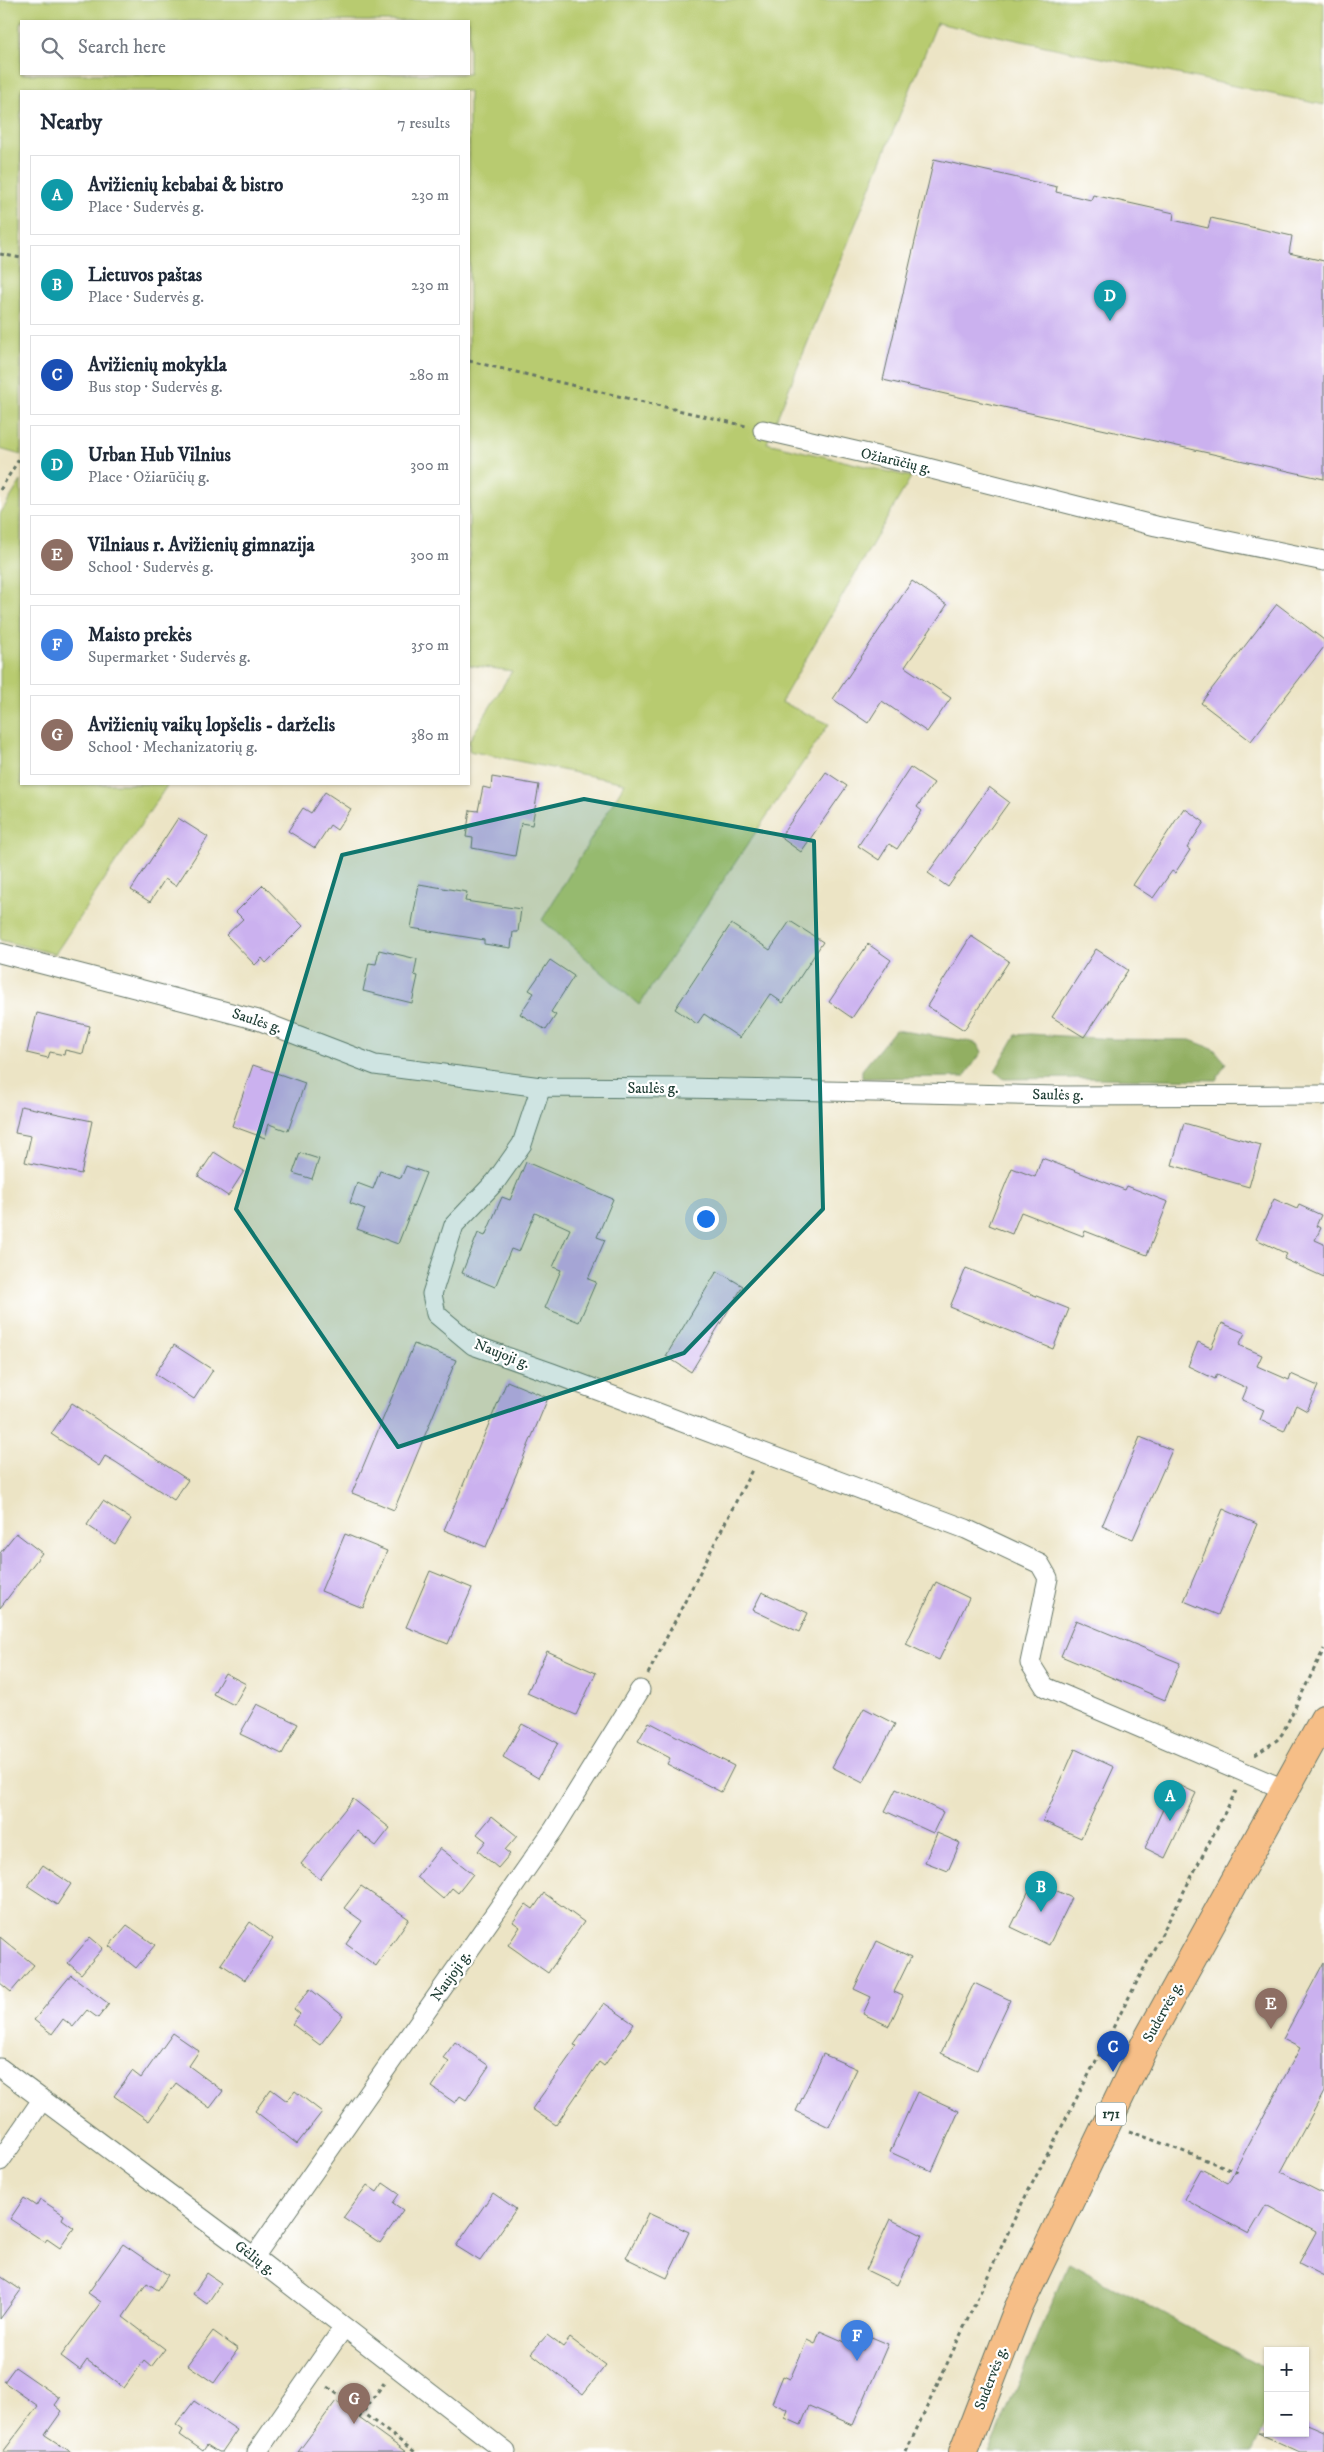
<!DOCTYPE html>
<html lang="en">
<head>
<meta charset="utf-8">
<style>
	:root { --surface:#fff; --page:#f6f6f7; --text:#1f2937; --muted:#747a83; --line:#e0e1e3; --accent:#0f766e }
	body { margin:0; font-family:"IM FELL DW Pica",serif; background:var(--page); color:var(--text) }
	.controls { position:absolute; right:15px; bottom:15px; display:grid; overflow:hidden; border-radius:0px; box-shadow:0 1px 4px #0004 }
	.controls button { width:45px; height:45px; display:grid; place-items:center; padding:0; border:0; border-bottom:1px solid var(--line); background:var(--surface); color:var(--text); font:25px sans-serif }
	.you { position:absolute; left:705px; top:1218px; width:18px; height:18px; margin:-12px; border:4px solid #fff; border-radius:50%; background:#1a73e8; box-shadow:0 0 0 8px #1a73e833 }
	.badge { display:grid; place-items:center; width:32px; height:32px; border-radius:50%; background:var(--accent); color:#fff; font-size:16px; font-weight:700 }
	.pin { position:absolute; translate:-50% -41px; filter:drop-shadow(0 1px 2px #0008) }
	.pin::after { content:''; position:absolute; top:26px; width:18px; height:15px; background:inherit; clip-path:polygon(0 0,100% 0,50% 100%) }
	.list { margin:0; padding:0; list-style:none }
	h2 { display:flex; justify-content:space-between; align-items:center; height:65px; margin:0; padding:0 20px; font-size:21px }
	h2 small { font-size:16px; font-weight:400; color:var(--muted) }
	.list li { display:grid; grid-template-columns:32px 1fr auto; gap:15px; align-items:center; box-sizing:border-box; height:80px; margin:0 10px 10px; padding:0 10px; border:1px solid var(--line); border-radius:0px }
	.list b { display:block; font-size:19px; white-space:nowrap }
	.list p { margin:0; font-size:16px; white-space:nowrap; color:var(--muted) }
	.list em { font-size:16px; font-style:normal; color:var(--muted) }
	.icon { flex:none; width:28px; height:28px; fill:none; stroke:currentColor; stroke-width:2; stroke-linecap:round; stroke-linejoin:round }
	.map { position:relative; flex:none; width:1324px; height:2452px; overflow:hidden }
	.search { position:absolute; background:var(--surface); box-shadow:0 1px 4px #0004; left:20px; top:20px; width:450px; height:55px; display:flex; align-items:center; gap:12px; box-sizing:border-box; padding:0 18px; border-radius:0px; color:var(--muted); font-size:19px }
	.panel { position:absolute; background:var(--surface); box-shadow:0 1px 4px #0004; left:20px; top:90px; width:450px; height:695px; border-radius:0px }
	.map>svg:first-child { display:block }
	.green { fill:#b8cb6f; stroke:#6c8452; fill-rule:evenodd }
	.forest { fill:#92af62; stroke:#58764b }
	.building { fill:#cbb1ef }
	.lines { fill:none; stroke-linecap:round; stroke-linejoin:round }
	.street-casing { stroke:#677767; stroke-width:21 }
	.primary-casing { stroke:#677767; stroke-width:30 }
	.path { stroke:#677767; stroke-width:3; stroke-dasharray:4 4; stroke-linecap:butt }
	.street { stroke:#fff; stroke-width:19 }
	.primary { stroke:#f6be87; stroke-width:28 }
	.marked { fill:#0f766e; fill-opacity:0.2; stroke:#0f766e; stroke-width:4; stroke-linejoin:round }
	.labels { text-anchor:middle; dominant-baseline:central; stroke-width:4.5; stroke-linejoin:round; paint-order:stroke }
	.shield { fill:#fff; stroke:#627771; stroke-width:1 }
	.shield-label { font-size:14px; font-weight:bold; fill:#1f3d34 }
	.street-label { font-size:15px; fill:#1f3d34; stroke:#fff }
</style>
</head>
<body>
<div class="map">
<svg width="1324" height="2452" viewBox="0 0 1324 2452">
	<rect width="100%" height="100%" fill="#fff"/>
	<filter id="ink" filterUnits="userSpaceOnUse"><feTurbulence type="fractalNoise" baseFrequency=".02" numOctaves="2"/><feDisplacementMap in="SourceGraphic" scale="10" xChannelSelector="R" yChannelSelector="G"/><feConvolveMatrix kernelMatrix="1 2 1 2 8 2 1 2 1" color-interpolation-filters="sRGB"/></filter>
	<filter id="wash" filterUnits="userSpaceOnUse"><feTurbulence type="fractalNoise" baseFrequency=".0096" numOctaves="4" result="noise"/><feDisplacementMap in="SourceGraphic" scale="20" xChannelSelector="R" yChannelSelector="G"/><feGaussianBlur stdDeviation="1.12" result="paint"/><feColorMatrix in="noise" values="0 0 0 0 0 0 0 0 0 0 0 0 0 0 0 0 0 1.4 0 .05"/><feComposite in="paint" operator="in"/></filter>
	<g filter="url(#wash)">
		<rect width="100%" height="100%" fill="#ece4c5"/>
		<!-- green -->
		<path class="green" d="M0 0H1307L1324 3V105L937 23 767 443 911 477 781 702 829 724 639 1005 542 920 625 783 469 751V741L512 671 469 665V91H21V455L0 449ZM21 21H469V74H21Z
			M21 481V784H168L55 954 0 940V514Z"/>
		<!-- forest -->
		<path class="forest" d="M895 1030 967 1041 978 1044 982 1052 964 1077 862 1078V1070Z
			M1030 1034 1113 1039 1190 1040 1214 1049 1226 1063 1216 1080 1088 1078 1004 1079 995 1071 1016 1035Z
			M1069 2263 1268 2370V2416L1252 2452H989Z"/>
		<g id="blocks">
			<!-- building -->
			<path class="building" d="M934 159 1057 187 1056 192 1091 200 1093 195 1174 213 1173 220 1208 228 1211 218 1292 236 1289 253 1324 261V479L883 380Z
				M912 581 947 605 905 667 951 698 927 732 882 701 868 723 833 699Z
				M1277 604 1324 640V647L1251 741 1201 703Z
				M910 767 934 783 917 807 922 811 897 849 889 844 879 860 858 846Z
				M826 772 847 786 801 852 780 837Z
				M492 777 539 785 532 825 521 823 515 856 472 848 473 838 466 837 470 810 478 811 483 787 491 789Z
				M989 787 1009 802 948 887 928 873Z
				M325 792 351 809 337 830 330 825 315 848 288 831 303 808 311 813Z
				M1184 808 1204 822 1187 848 1190 850 1175 873 1172 871 1153 898 1133 885Z
				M178 818 208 837 176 886 165 879 150 902 131 890Z
				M419 884 467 892 465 901 521 909 518 932H513L511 948 484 944V940L411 928Z
				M263 885 303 926 266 963 262 958 255 965 226 935 243 919 236 912Z
				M790 921 823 942 783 1003 770 994 740 1038 704 1014 697 1024 675 1009 731 924 770 950Z
				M971 936 1009 961 964 1030 927 1006Z
				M868 944 891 960 852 1018 829 1002Z
				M1096 949 1128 970 1084 1037 1052 1017Z
				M379 950 417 959 414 975 418 976 412 1003 363 991 369 963 376 964Z
				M550 960 574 976 551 1012 556 1015 546 1030 520 1014 534 993 529 990Z
				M37 1013 90 1026 83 1054 65 1050 64 1055 50 1052 48 1058 27 1053Z
				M253 1065 305 1083 288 1131 269 1124 265 1138 232 1126Z
				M21 1106 92 1121 81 1174 25 1162 31 1136 15 1133Z
				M1184 1123 1261 1145 1249 1187 1172 1165Z
				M214 1152 244 1171 228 1196 198 1176Z
				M300 1153 319 1159 312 1179 293 1173Z
				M1042 1158 1125 1190 1127 1186 1168 1202 1147 1255 1085 1231 1083 1236 1021 1212 1012 1234 989 1225 1012 1168 1035 1177Z
				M526 1162 613 1199 597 1237 605 1240 588 1279 596 1282 579 1322 545 1308 561 1270 553 1267 570 1229 535 1213 519 1252 511 1249 495 1287 462 1273 478 1233 485 1236 502 1197 510 1200Z
				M406 1166 426 1173 398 1244 357 1229 365 1209 350 1203 357 1183 373 1189 380 1171 401 1178Z
				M1274 1199 1297 1209 1299 1205 1321 1215 1316 1226 1321 1228 1315 1240 1324 1244V1277L1284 1259 1287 1254 1256 1239Z
				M966 1268 1069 1309 1053 1349 950 1307Z
				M717 1271 743 1286 691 1372 666 1356Z
				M1222 1323 1245 1333 1239 1345 1262 1355 1257 1366 1289 1380 1291 1374 1318 1386 1307 1411 1296 1405 1284 1431 1260 1420 1264 1410 1242 1400 1247 1388 1217 1374 1215 1379 1188 1366 1198 1342 1211 1348Z
				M414 1344 456 1360 394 1510 352 1493Z
				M174 1345 213 1370 194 1399 155 1374Z
				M507 1381 548 1398 486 1547 444 1530Z
				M72 1403 188 1480 174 1500 114 1461 105 1456 99 1466 51 1434Z
				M1140 1437 1172 1450 1133 1539 1102 1526Z
				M103 1501 131 1519 115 1544 87 1525Z
				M1223 1509 1257 1524 1218 1615 1184 1601Z
				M16 1533 42 1553 0 1608V1553Z
				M345 1534 387 1551 363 1608 321 1591Z
				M430 1571 472 1588 448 1644 406 1627Z
				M936 1582 969 1598 939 1660 906 1644Z
				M762 1592 808 1613 799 1632 753 1610Z
				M1076 1620 1180 1663 1165 1700 1061 1656Z
				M547 1651 596 1673 576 1715 527 1693Z
				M225 1673 246 1684 234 1705 213 1694Z
				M257 1704 298 1724 282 1754 240 1734Z
				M864 1708 895 1724 863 1783 832 1767Z
				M649 1722 734 1766 721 1792 667 1764 670 1758 638 1741Z
				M522 1724 558 1743 538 1778 503 1757Z
				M1075 1749 1114 1767 1081 1838 1043 1821Z
				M1175 1783 1196 1793 1165 1858 1145 1848Z
				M896 1789 943 1812 933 1833 885 1811Z
				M353 1799 390 1828 376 1846 357 1831 320 1879 301 1864Z
				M492 1816 517 1836 505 1850 510 1854 498 1868 478 1851 486 1841 477 1834Z
				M937 1833 960 1843 948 1871 925 1862Z
				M440 1848 473 1874 458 1893 452 1888 443 1899 417 1877Z
				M43 1865 71 1884 57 1905 28 1886Z
				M1034 1880 1072 1898 1049 1945 1011 1927Z
				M361 1886 409 1919 376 1966 346 1944 362 1921 344 1908Z
				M544 1893 584 1922 548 1973 508 1945 520 1927 513 1922 526 1904 533 1909Z
				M250 1922 273 1939 245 1980 221 1964Z
				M127 1925 155 1945 136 1968 109 1946Z
				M0 1937 34 1965 11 1992 0 1983Z
				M90 1937 103 1948 81 1974 68 1963Z
				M877 1941 911 1957 894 1992 903 1996 889 2026 863 2014 871 1997 854 1989Z
				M1324 1962V2092L1281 2172 1324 2194V2276L1299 2263 1316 2232 1266 2205 1249 2234 1184 2199 1201 2169 1228 2183 1300 2048 1283 2039Z
				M71 1975 109 2004 98 2018 87 2010 73 2027 63 2019 52 2034 34 2020Z
				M974 1983 1010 2000 977 2070 941 2053Z
				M310 1989 343 2015 320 2045 292 2024 300 2014 294 2009Z
				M604 2003 634 2024 604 2066 599 2062 556 2125 532 2109 577 2046 574 2045Z
				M173 2033 199 2051 189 2066 223 2091 210 2108 176 2083 149 2121 114 2096 132 2071 141 2078Z
				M455 2042 489 2066 466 2100 460 2096 455 2103 432 2087 449 2062 443 2058Z
				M823 2054 857 2069 829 2127 796 2111Z
				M271 2089 287 2101 295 2091 322 2112 297 2144 255 2111Z
				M917 2092 959 2111 932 2171 890 2152Z
				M383 2183 399 2194 393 2203 403 2210 380 2243 343 2218 367 2185 377 2192Z
				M493 2193 516 2209 480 2261 456 2246Z
				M24 2198 36 2206 40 2199 64 2215 62 2219 74 2228 60 2248 47 2239 45 2242 10 2219Z
				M648 2213 689 2232 667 2278 626 2258Z
				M890 2219 922 2235 897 2285 866 2270Z
				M123 2244 168 2275 158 2290 147 2283 123 2317 165 2349 151 2367 144 2361 124 2388 87 2360 80 2370 61 2356 101 2302 88 2293Z
				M207 2273 221 2283 207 2304 193 2294Z
				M0 2276 21 2290 0 2319Z
				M213 2331 238 2349 214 2383 188 2365Z
				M820 2331 863 2350 869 2336 888 2344 853 2425 809 2406 801 2425 785 2418 788 2410 772 2403 783 2376 790 2379 807 2340 815 2344Z
				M547 2335 563 2347 570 2338 606 2365 583 2394 531 2353Z
				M15 2367 60 2398 55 2405 62 2411 45 2435 71 2452H3L38 2406 4 2382Z
				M194 2401 237 2430 222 2452H218L207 2445 203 2451 180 2435 183 2430 176 2425Z
				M336 2401 359 2418 406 2452H298Z
				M1305 2423 1324 2431V2452H1300L1258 2433H1305Z"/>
		</g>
	</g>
	<g filter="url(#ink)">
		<use href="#blocks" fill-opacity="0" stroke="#677767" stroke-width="1"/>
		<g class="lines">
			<!-- street casing -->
			<g class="street-casing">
				<path id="street" d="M763 430 912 464 1156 526 1324 561
					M0 953 258 1020 375 1065 541 1087 682 1088 1060 1096 1324 1095
					M541 1087 522 1144 496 1181 454 1225 432 1294 436 1314 473 1345 552 1373 966 1529 1040 1564 1048 1578 1030 1663 1045 1687 1286 1790
					M0 2068 254 2257 506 2452
					M0 2161 42 2100
					M254 2257 554 1829 640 1690
					M257 2452 344 2327"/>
			</g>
			<!-- primary casing -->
			<g class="primary-casing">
				<path id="primary" d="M963 2452 1018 2309 1145 2044 1324 1719"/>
			</g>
			<!-- path -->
			<path class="path" d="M0 254 21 258
				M469 361 746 426
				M0 490 21 456
				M648 1674 752 1470
				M1255 1755 1277 1740 1282 1734 1324 1649
				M1129 2131 1241 2173
				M328 2387 415 2452
				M359 2418 384 2383
				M906 2452 1019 2209 1236 1791"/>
			<!-- street -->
			<use href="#street" class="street"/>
			<!-- primary -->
			<use href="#primary" class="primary"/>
		</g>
	</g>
	<!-- marked area -->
	<path class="marked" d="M584 799 814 841 823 1209 684 1353 398 1447 236 1209 342 855Z"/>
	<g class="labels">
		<!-- shield labels -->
		<rect class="shield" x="1096" y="2102.5" width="30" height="23" rx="4"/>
		<g class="shield-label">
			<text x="1111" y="2114">171</text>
		</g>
		<!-- street labels -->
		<g class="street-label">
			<text transform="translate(896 461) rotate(13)">Ožiarūčių g.</text>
			<text transform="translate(257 1021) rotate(18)">Saulės g.</text>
			<text x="653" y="1088">Saulės g.</text>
			<text transform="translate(1058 1095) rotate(1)">Saulės g.</text>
			<text transform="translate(502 1354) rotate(21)">Naujoji g.</text>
			<text transform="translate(451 1976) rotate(-55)">Naujoji g.</text>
			<text transform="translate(1163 2012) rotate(-61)">Sudervės g.</text>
			<text transform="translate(255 2258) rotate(37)">Gėlių g.</text>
			<text transform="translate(991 2378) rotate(-69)">Sudervės g.</text>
		</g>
	</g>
</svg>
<div class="controls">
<button>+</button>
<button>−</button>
</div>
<div class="you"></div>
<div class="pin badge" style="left:1170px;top:1821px;background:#0f9aa8">A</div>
<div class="pin badge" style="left:1041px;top:1912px;background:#0f9aa8">B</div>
<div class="pin badge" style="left:1113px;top:2072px;background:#1a4fb4">C</div>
<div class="pin badge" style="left:1110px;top:321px;background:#0f9aa8">D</div>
<div class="pin badge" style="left:1271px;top:2029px;background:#8d6e63">E</div>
<div class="pin badge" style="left:857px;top:2361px;background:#3f7fe0">F</div>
<div class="pin badge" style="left:354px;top:2424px;background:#8d6e63">G</div>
<div class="search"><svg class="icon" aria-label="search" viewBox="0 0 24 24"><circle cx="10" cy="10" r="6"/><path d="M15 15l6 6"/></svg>Search here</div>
<section class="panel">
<h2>Nearby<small>7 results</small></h2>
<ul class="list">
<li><span class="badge" style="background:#0f9aa8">A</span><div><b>Avižienių kebabai &amp; bistro</b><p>Place · Sudervės g.</p></div><em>230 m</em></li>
<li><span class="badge" style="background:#0f9aa8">B</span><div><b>Lietuvos paštas</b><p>Place · Sudervės g.</p></div><em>230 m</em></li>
<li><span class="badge" style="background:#1a4fb4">C</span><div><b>Avižienių mokykla</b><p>Bus stop · Sudervės g.</p></div><em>280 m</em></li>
<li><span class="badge" style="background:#0f9aa8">D</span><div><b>Urban Hub Vilnius</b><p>Place · Ožiarūčių g.</p></div><em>300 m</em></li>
<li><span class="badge" style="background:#8d6e63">E</span><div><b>Vilniaus r. Avižienių gimnazija</b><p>School · Sudervės g.</p></div><em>300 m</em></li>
<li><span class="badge" style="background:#3f7fe0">F</span><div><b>Maisto prekės</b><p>Supermarket · Sudervės g.</p></div><em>350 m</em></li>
<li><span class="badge" style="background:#8d6e63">G</span><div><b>Avižienių vaikų lopšelis - darželis</b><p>School · Mechanizatorių g.</p></div><em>380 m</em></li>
</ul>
</section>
</div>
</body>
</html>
